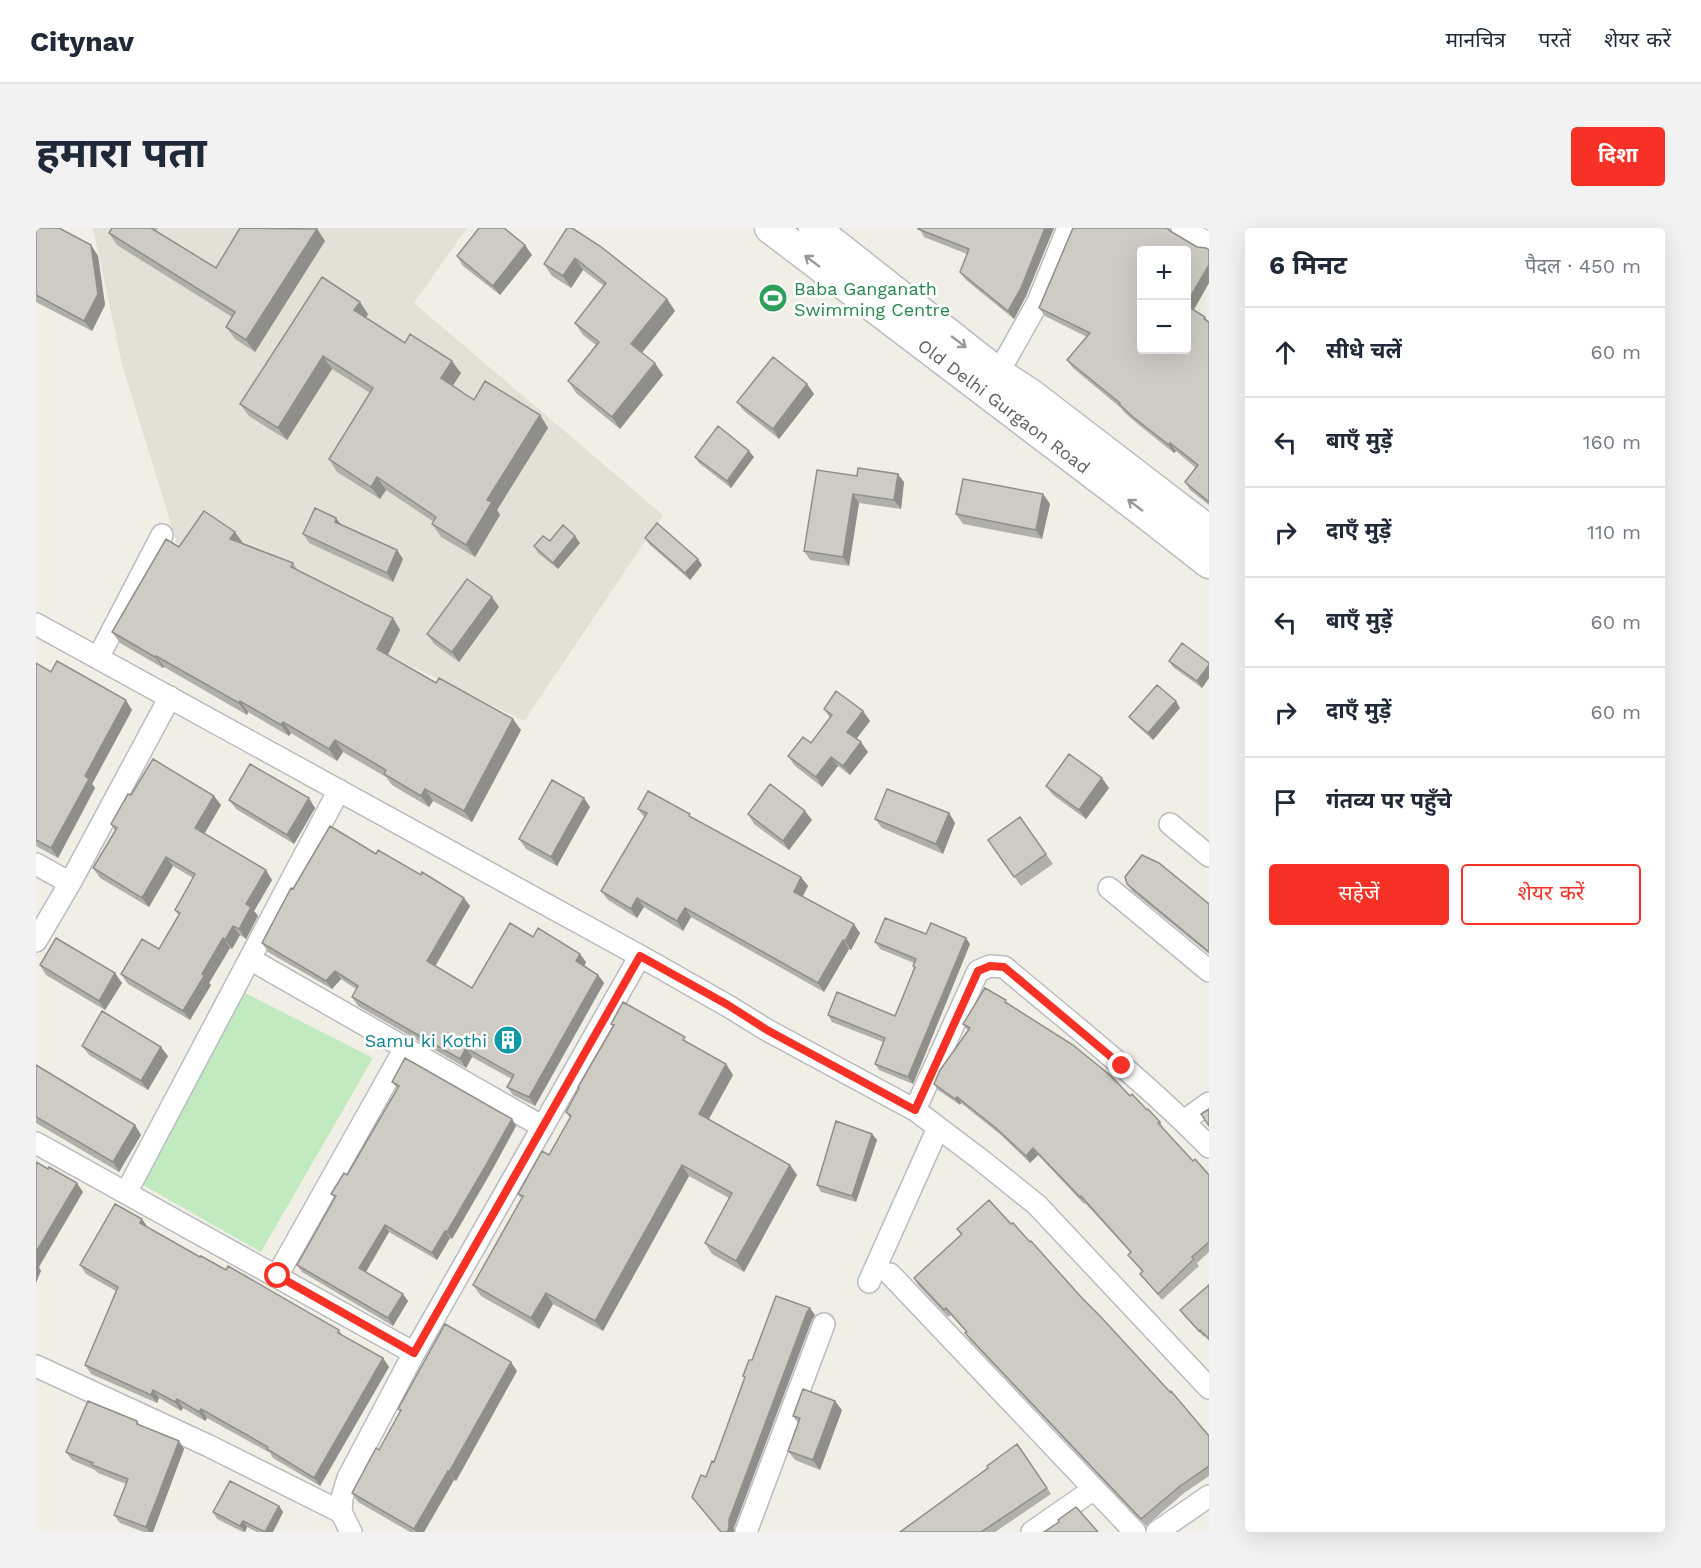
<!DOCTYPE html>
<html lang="hi">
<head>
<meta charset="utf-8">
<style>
	:root { --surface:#fff; --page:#f2f2f3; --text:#1f2937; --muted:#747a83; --line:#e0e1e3; --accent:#f73125 }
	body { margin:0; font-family:"Work Sans","Noto Sans Devanagari",sans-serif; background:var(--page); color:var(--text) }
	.controls { position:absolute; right:18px; top:18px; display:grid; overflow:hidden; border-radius:6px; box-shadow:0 6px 24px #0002 }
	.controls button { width:54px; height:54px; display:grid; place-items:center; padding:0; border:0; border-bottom:2px solid var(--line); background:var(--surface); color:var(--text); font:30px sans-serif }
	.stop { position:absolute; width:18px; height:18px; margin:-14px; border:4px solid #f73125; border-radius:50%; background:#fff }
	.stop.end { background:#f73125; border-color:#fff; box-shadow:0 2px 6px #0008 }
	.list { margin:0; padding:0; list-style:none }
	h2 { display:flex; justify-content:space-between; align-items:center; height:78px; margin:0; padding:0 24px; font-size:26px }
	h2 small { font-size:20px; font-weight:400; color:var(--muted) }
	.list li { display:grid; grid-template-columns:39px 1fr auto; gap:18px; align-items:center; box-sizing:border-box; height:90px; padding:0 24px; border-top:2px solid var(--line) }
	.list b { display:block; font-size:22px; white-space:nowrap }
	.list em { font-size:20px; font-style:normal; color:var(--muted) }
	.actions { display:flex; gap:12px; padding:18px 24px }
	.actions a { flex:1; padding:14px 0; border:2px solid var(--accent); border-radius:6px; text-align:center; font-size:21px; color:var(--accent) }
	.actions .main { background:var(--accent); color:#fff }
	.icon { flex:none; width:33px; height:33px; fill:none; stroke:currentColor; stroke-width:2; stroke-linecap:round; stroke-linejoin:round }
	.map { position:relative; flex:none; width:1173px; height:1304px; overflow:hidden; border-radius:6px }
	header { display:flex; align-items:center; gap:36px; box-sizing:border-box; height:84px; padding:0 30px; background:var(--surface); border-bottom:2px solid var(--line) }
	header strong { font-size:28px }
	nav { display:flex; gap:33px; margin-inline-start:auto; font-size:21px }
	.intro { display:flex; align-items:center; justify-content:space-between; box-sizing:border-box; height:144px; padding:0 36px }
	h1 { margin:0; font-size:42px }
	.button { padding:15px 27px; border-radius:6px; background:var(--accent); color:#fff; font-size:21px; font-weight:700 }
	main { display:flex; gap:36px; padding:0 36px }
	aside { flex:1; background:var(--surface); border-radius:6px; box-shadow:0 6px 24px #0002 }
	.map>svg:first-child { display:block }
	.education { fill:#e3e0d6 }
	.green { fill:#c1eac1 }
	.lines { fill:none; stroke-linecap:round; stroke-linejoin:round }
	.street-casing { stroke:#b8bcc0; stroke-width:24 }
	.secondary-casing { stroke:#b9bdc2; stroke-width:33 }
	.street { stroke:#fff; stroke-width:21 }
	.secondary { stroke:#fff; stroke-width:30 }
	.wall { fill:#b1afa9 }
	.shaded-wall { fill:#908e8a }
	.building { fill:#cecbc5; stroke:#908e8a; stroke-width:1.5 }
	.oneway { stroke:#96999c }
	.route { stroke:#f73125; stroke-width:8 }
	.labels { text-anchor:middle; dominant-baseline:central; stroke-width:5; stroke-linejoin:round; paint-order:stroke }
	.leisure-label { font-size:18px; fill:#27864d; stroke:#fff; text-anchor:start }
	.street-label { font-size:18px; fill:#5d6267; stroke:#fff }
	.culture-label { font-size:18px; fill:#0d838f; stroke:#fff; text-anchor:end }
</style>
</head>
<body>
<header>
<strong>Citynav</strong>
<nav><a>मानचित्र</a><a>परतें</a><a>शेयर करें</a></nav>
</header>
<div class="intro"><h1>हमारा पता</h1><a class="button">दिशा</a></div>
<main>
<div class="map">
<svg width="1173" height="1304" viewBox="0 0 1173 1304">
	<rect width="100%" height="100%" fill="#f1eee6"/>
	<!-- education -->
	<path class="education" d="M57 0H431L378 75 627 287 488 493 315 409 141 316 86 136Z"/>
	<!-- green -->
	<path class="green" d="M209 765 337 830 225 1024 102 954Z"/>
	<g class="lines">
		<!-- street casing -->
		<g class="street-casing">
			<path id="street" d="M1146 0 1173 16
				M956 156 1002 74 1032 0
				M0 396 604 728 692 778 731 802 879 882 945 932 1001 977 1173 1160
				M62 430 126 307
				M1134 596 1173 628
				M0 636 34 655
				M1073 660 1173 743
				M0 713 34 655 134 469
				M214 731 507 899
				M879 882 942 743 954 738 968 739C1037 797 1110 854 1173 919
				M1148 893 1173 875
				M0 915 378 1125
				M90 965 303 562
				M854 1046 1099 1304
				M241 1048 369 820
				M833 1054 902 900
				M0 1138 173 1218 305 1284
				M315 1304 305 1284 306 1270 312 1250 378 1125 604 728
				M710 1304 788 1096
				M996 1304 1058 1261
				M1121 1304 1173 1268"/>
		</g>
		<!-- secondary casing -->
		<g class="secondary-casing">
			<path id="secondary" d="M734 0 1117 291 1173 335
				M778 0 962 145 993 165 1173 303"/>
		</g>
		<!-- street -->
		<use href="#street" class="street"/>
		<!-- secondary -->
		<use href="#secondary" class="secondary"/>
	</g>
	<!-- wall -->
	<path class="wall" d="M0 0 55 17 62 28 69 77 56 103 0 74Z
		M76 0H122L120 3 180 40 281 1 289 13 219 124 199 111 190 99 196 89 81 17 73 5Z
		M531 0 631 71 639 83 606 125 627 147 584 201 540 165 532 153 560 117 547 107 539 95 568 58 547 42 535 60 516 48 508 36Z
		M883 0H1018L990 68 978 91 930 52 924 44 931 26 888 9Z
		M1037 0H1133L1158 82 1169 89 1173 94V277L1154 262 1149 254 1160 240 1140 223 1138 225 1103 197 1089 185 1085 180 1037 140 1031 132 1051 109 1009 88 1003 80Z
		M496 27 464 67 427 38 421 28Z
		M332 86 330 90 369 115 425 145 417 157 438 172 504 187 512 200 461 282 464 287 439 329 405 309 396 296 398 294 350 262 344 271 301 244 293 231 334 165 296 141 251 212 213 188 204 176Z
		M771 156 778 166 743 211 708 183 701 174Z
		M659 229H718L695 260 663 235Z
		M821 248 868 254 865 281 823 275 813 338 774 332 768 323Z
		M1007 266 1014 276 1006 311 927 296 920 286Z
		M306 297 361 322 367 331 357 354 273 315 267 306Z
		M609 310 666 337 654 352 613 316Z
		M514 313 544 315 522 341 502 325 498 318Z
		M207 315 257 335 262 342 357 390 364 402 352 427 485 502 436 594 397 573 393 579 356 557 350 549 307 524 301 533 255 505 253 508 212 484 211 487 128 439 127 440 84 415 76 404 143 319Z
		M463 379 423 434 398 416 391 406Z
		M1133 433 1173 435V450L1166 460 1137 439Z
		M0 435 15 444 96 482 56 556 59 560 22 630 0 618Z
		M1144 480 1117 512 1098 495 1093 489Z
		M788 481 827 483 834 493 820 511 832 524 814 547 802 538 786 559 759 538 752 528 775 515 794 490Z
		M1010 558 1073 560 1050 591 1017 567Z
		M95 567 178 568 185 577 168 606 236 652 218 683 222 688 210 711 204 707 196 721 194 720 173 755 175 757 154 792 92 756 85 746 123 721 143 688 139 682 157 650 137 638 113 679 64 650 57 640 79 603 75 596Z
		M193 572 279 580 258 616 200 581Z
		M554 579 521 638 490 621 483 611Z
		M602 581 658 591 765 649 772 658 767 668 824 705 815 722 813 721 788 764 655 689 647 703 608 679 601 690 572 672 565 663 609 590Z
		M913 585 919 595 907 626 846 600 839 591Z
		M712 586 776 592 753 622 718 596Z
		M984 589 1017 636 985 658 952 612Z
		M340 626 434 678 399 738 436 760 497 709 550 734 548 738 562 747 568 755 499 878 477 867 471 859 476 851 436 829 430 840 322 778 316 769 320 761 305 751 296 761 232 724 226 715 257 661Z
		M1091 656 1173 676V726L1096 663Z
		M890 706 934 716 877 856 843 842 839 836 847 814 796 794 792 787 859 788 878 740 877 738 878 735 844 721 839 714Z
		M4 737 86 755 69 782 10 747Z
		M973 776 1111 882 1124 894 1128 901 1157 933 1173 947V1024L1161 1035 1163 1038 1126 1072 1104 1046 1106 1044 1092 1027 1094 1024 1049 975 1048 976 1002 927 994 935 965 907 925 875 924 877 902 862 898 856 932 803 927 796Z
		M575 796 654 816 690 836 697 847 673 891 754 937 761 947 708 1044 676 1026 669 1015 693 970 653 948 567 1103 517 1076 503 1101 445 1068 437 1057 486 971 482 966 513 927 534 890 530 884 543 860 542 859 577 799Z
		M46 818 132 828 112 862 53 827Z
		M0 837 99 897 105 907 83 944 0 895Z
		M356 854 476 891 480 898 455 944 416 1011 414 1010 401 1032 353 1004 330 1044 372 1073 357 1098 266 1044 261 1037 299 970 295 966 311 947 362 861Z
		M836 906 841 912 820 974 785 964 781 957Z
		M106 991 111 999 164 1029 190 1042 303 1102 307 1108 347 1130 353 1139 284 1258 237 1230 234 1225 171 1190 169 1193 147 1180 145 1183 123 1170 121 1175 55 1146 49 1137 80 1063 50 1046 44 1037Z
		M975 996 1046 1070 1173 1208V1248L1148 1265 1110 1298 934 1112 929 1105 930 1104 915 1087 912 1089 882 1057 878 1050 925 1007 921 1001Z
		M1173 1057V1113L1169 1108 1168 1109 1149 1089 1144 1082Z
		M481 1143 420 1253 418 1252 388 1304H374L322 1274 316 1265 343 1222 365 1184 362 1181Z
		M806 1182 784 1242 759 1232 752 1223 762 1195 757 1188Z
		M101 1193 104 1197 148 1221 117 1304H108L84 1295 78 1287 90 1256 62 1245 59 1242 36 1232 30 1224Z
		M981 1216 1015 1266 959 1304H864L952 1240Z
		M243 1278 247 1284 237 1304H221L211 1299 209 1304H207L181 1291 177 1284Z"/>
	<!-- shaded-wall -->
	<path class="shaded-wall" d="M1009 0H1018L990 68 978 91 972 83Z
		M281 1 289 13 219 124 210 112Z
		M55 17 62 28 69 77 56 103 48 93Z
		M489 17 496 27 464 67 457 58Z
		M539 30 547 42 535 60 527 48Z
		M1173 37V55L1156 85 1150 76Z
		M631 71 639 83 603 128 595 116Z
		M324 74 332 86 327 94 318 82Z
		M287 128 296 141 251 212 242 200Z
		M416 133 425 145 414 162 405 150Z
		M619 135 627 147 584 201 576 189Z
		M771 156 778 166 743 211 737 201Z
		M504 187 512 200 461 282 464 287 439 329 430 317 451 272Z
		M1134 215 1140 223 1138 225 1133 217Z
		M713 223 718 229 695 260 691 253Z
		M862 246 868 254 865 281 858 272Z
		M341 249 350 262 344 271 335 259Z
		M817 266 823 275 813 338 807 329Z
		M1007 266 1014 276 1006 311 1000 302Z
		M300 290 306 298 299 294Z
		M199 304 207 315 194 311Z
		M539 308 544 315 522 341 517 335Z
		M361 322 367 331 357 354 351 345Z
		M662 331 666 337 654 352 649 345Z
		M456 369 463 379 423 434 416 424Z
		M357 390 364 402 349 432 341 421Z
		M120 428 128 439 127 440 119 429Z
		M1173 437V450L1166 460 1161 453Z
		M90 472 96 482 56 556 59 560 22 630 15 620 49 548Z
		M204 473 212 484 211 487 203 475Z
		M1140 473 1144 480 1117 512 1112 505Z
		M827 483 834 493 818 514 811 504Z
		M477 491 485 502 436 594 428 583Z
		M247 494 255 505 253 508 245 497Z
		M299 512 307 524 301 533 293 521Z
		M825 514 832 524 814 547 807 538Z
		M795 529 802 538 786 559 780 549Z
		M1066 550 1073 560 1050 591 1043 582Z
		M389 561 397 573 393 579 385 568Z
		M178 568 185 577 166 610 159 600Z
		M273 570 279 580 258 616 251 607Z
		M548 570 554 579 521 638 515 629Z
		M769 583 776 592 753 622 747 613Z
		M913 585 919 595 907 626 900 616Z
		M130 629 137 638 113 679 106 670Z
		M230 642 236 652 218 683 222 688 210 711 203 701 210 676Z
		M765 649 772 658 764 673 758 664Z
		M428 670 434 678 397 742 391 733Z
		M601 670 608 679 601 690 595 681Z
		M649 680 655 689 647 703 641 693Z
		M818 696 824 705 815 722 809 713Z
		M197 698 204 707 196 721 189 712Z
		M187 710 194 720 173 755 175 757 154 792 147 783 166 746Z
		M930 710 934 716 877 856 872 849Z
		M807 712 813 721 788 764 782 755Z
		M544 726 550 734 546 742 540 733Z
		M299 743 305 751 296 761 290 753Z
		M79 745 86 755 69 782 63 773Z
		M562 747 568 755 499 878 493 869Z
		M125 819 132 828 112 862 105 853Z
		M430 820 436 829 430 840 424 831Z
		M690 836 697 847 670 896 663 886Z
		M921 869 925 875 924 877 919 871Z
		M476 891 480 898 455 944 416 1011 411 1004Z
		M99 897 105 907 83 944 77 934Z
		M836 906 841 912 820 974 816 968Z
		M997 920 1002 927 994 935 990 928Z
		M646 937 653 948 567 1103 559 1093Z
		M754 937 761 947 708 1044 700 1033Z
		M41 955 47 964 3 1039 5 1043 0 1055V1024Z
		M106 991 112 1000 104 995Z
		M349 997 353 1004 328 1047 323 1040Z
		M409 1003 414 1010 401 1032 396 1025Z
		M510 1065 517 1076 503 1101 495 1090Z
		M367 1066 372 1073 357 1098 352 1090Z
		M774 1080 779 1087 776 1092 698 1300V1304H691L693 1292 771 1084Z
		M347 1130 353 1139 284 1258 278 1250Z
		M475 1134 481 1143 420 1253 413 1244Z
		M117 1162 123 1170 121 1175 115 1167Z
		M141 1171 147 1180 145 1183 139 1174Z
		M799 1173 806 1182 784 1242 777 1232Z
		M165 1181 171 1190 169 1193 163 1184Z
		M143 1213 148 1221 117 1304H113L110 1299Z
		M412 1243 418 1252 388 1304H380L378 1301Z
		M243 1278 247 1284 237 1304H229Z
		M207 1293 211 1299 209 1304 204 1298Z"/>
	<!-- building -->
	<path class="building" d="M0 0H23L55 17 62 66 48 93 0 67Z
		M76 0H115L180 40 204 0 281 1 210 112 190 99 199 84 73 5Z
		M443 0H468L489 17 457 58 421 28Z
		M531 0H536L564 18 631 71 595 116 619 135 576 189 532 153 563 114 539 95 570 55 539 30 527 48 508 36Z
		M883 0H1009L985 60 972 83 924 44 933 21 882 1Z
		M1037 0H1131L1134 3 1161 19 1170 20 1173 22V37L1150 76V22H1106V122H1150V77L1169 89 1168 91 1173 94V274L1149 254 1162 237 1134 215 1133 217 1097 189 1083 176 1084 175 1031 132 1054 105 1003 80Z
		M286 49 324 74 318 82 369 115 374 106 416 133 405 150 438 172 449 153 504 187 451 272 456 274 430 317 396 296 400 289 341 249 335 259 293 231 337 160 287 128 242 200 204 176Z
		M737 129 771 156 737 201 701 174Z
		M682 198 713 223 691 253 659 229Z
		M822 240 862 246 858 272 817 266 807 329 768 323 781 242 821 248Z
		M927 251 1007 266 1000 302 920 286Z
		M279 280 300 290 299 294 361 322 351 345 267 306Z
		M168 283 199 304 194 311 257 335 255 339 357 390 341 421 400 455 403 450 477 491 428 583 389 561 385 568 348 546 350 542 299 512 293 521 247 494 245 497 204 473 203 475 120 428 119 429 76 404 130 311 143 319Z
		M621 295 662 331 649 345 609 310Z
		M527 297 539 308 517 335 498 318 507 308 514 313Z
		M431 351 456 369 416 424 391 406Z
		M1146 415 1173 435V437L1161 453 1133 433Z
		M21 433 90 472 49 548 53 551 15 620 0 612V435L15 444Z
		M1121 457 1140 473 1112 505 1093 489Z
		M800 463 827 483 811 504 825 514 807 538 795 529 780 549 752 528 767 509 775 515 796 487 788 481Z
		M1033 526 1066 550 1043 582 1010 558Z
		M117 531 178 568 159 600 230 642 210 676 215 679 203 701 197 698 189 712 187 710 166 746 168 748 147 783 85 746 106 711 123 721 144 685 139 682 159 646 130 629 106 670 57 640 81 600 75 596 92 566 95 567Z
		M214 536 273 570 251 607 193 572Z
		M516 552 548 570 515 629 483 611Z
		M734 556 769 583 747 613 712 586Z
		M851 561 913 585 900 616 839 591Z
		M612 563 654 586 653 588 765 649 758 664 818 696 809 713 807 712 782 755 649 680 641 693 601 670 595 681 565 663 611 585 602 581Z
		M984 589 1010 626 978 649 952 612Z
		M294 598 340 626 342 622 385 647 386 644 428 670 391 733 436 760 474 695 497 709 502 700 544 726 540 733 562 747 493 869 471 859 478 847 430 820 424 831 316 769 322 758 299 743 290 753 226 715 255 660 257 661Z
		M1106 627 1123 635 1173 676V724L1091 656 1089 649Z
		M849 690 890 706 895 695 930 710 872 849 839 836 849 810 792 787 801 764 859 788 879 739 877 738 880 731 839 714Z
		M20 710 79 745 63 773 4 737Z
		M949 760 970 772 969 774 1037 817 1075 848 1094 868 1096 866 1111 882 1112 881 1124 894 1122 895 1157 933 1159 931 1173 947V1014L1156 1029 1158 1031 1122 1066 1104 1046 1107 1043 1092 1027 1095 1024 1045 968 1044 969 997 920 990 928 961 901 921 869 919 871 898 856 904 842 934 800 927 796Z
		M587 774 649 809 647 812 690 836 663 886 754 937 700 1033 669 1015 696 965 646 937 559 1093 510 1065 495 1090 437 1057 487 968 482 966 506 923 513 927 535 888 530 884 543 860 542 859 578 797 575 796Z
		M66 783 125 819 105 853 46 818Z
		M369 830 476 891 450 937 411 1004 409 1003 396 1025 349 997 323 1040 367 1066 352 1090 261 1037 300 968 295 966 308 945 311 947 363 858 356 854Z
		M0 837 99 897 77 934 0 889Z
		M1173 881V898L1165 886Z
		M800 893 836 906 816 968 781 957Z
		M0 934 12 941 13 939 41 955 0 1024Z
		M953 972 975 996 977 995 994 1014 995 1013 1046 1070 1064 1088 1134 1164 1135 1163 1173 1208V1238L1144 1258 1105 1291 929 1105 931 1104 910 1080 908 1082 878 1050 926 1006 921 1001Z
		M79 976 106 991 104 995 164 1029 165 1028 190 1042 192 1038 303 1102 302 1105 347 1130 278 1250 231 1221 232 1219 165 1181 163 1184 141 1171 139 1174 117 1162 115 1167 49 1137 82 1059 44 1037Z
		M1173 1057V1111L1164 1102 1163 1103 1144 1082Z
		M740 1068 774 1080 771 1084 693 1292V1300L691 1304H685L656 1269 665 1247 670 1249 676 1233 678 1234 709 1149 707 1148 713 1132H716Z
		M409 1096 475 1134 413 1244 412 1243 378 1301 316 1265 340 1220 343 1222 365 1182 362 1181Z
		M767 1161 799 1173 777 1232 752 1223 764 1190 757 1188Z
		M52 1173 101 1193V1196L143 1213 110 1299 78 1287 92 1251 56 1237 57 1235 30 1224Z
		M981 1216 1011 1260 945 1304H864L952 1240 951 1238Z
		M194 1253 243 1278 229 1304 207 1293 204 1298 177 1284Z
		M1040 1279 1062 1304H1008L1023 1294 1022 1292Z"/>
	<!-- one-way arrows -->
	<defs><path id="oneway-shaft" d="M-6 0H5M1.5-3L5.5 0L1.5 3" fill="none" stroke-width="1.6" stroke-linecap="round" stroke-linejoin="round" transform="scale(1.5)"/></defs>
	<g class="oneway">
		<use href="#oneway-shaft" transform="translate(776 33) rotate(-143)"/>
		<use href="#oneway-shaft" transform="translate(923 114) rotate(38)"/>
		<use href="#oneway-shaft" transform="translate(1099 277) rotate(-143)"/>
	</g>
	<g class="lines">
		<!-- route -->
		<path class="route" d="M242 1048 378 1125 604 728 692 777 731 802 879 882 942 743 954 738 968 739 1086 838"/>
	</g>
	<!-- icons -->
	<defs>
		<g id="stadium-disc" transform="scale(1.5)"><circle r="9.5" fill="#2e9e5b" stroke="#fff"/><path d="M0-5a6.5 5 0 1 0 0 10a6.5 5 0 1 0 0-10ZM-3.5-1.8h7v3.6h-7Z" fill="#fff"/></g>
		<g id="building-disc" transform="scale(1.5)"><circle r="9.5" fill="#0f9aa8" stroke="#fff"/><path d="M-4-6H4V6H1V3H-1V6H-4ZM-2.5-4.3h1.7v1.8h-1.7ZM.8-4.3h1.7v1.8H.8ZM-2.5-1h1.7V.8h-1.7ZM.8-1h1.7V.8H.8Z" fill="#fff"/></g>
	</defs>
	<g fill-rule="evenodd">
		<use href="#stadium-disc" x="737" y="70"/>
		<use href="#building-disc" x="472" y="812"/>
	</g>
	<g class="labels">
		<!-- leisure labels -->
		<g class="leisure-label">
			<text x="758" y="60">Baba Ganganath<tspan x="758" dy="21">Swimming Centre</tspan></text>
		</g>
		<!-- street labels -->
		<g class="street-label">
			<text transform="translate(968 178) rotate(37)">Old Delhi Gurgaon Road</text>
		</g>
		<!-- culture labels -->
		<g class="culture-label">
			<text x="451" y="812">Samu ki Kothi</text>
		</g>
	</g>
</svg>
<div class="controls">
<button>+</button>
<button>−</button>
</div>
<div class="stop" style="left:242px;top:1048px"></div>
<div class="stop end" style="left:1086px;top:838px"></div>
</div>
<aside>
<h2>6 मिनट<small>पैदल · 450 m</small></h2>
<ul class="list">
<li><svg class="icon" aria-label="ahead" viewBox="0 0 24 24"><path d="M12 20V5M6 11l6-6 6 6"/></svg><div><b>सीधे चलें</b></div><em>60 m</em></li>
<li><svg class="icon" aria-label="left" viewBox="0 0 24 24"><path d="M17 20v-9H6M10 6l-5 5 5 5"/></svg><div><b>बाएँ मुड़ें</b></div><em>160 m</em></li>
<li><svg class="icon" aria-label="right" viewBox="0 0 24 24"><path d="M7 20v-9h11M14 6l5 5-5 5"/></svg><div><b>दाएँ मुड़ें</b></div><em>110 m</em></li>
<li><svg class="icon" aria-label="left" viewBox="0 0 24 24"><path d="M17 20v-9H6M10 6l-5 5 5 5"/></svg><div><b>बाएँ मुड़ें</b></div><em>60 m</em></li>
<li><svg class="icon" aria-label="right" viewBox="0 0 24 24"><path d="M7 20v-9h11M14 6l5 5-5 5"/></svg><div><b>दाएँ मुड़ें</b></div><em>60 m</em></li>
<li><svg class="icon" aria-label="arrive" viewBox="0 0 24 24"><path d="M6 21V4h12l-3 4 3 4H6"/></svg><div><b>गंतव्य पर पहुँचे</b></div></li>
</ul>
<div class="actions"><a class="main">सहेजें</a><a>शेयर करें</a></div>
</aside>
</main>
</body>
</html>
